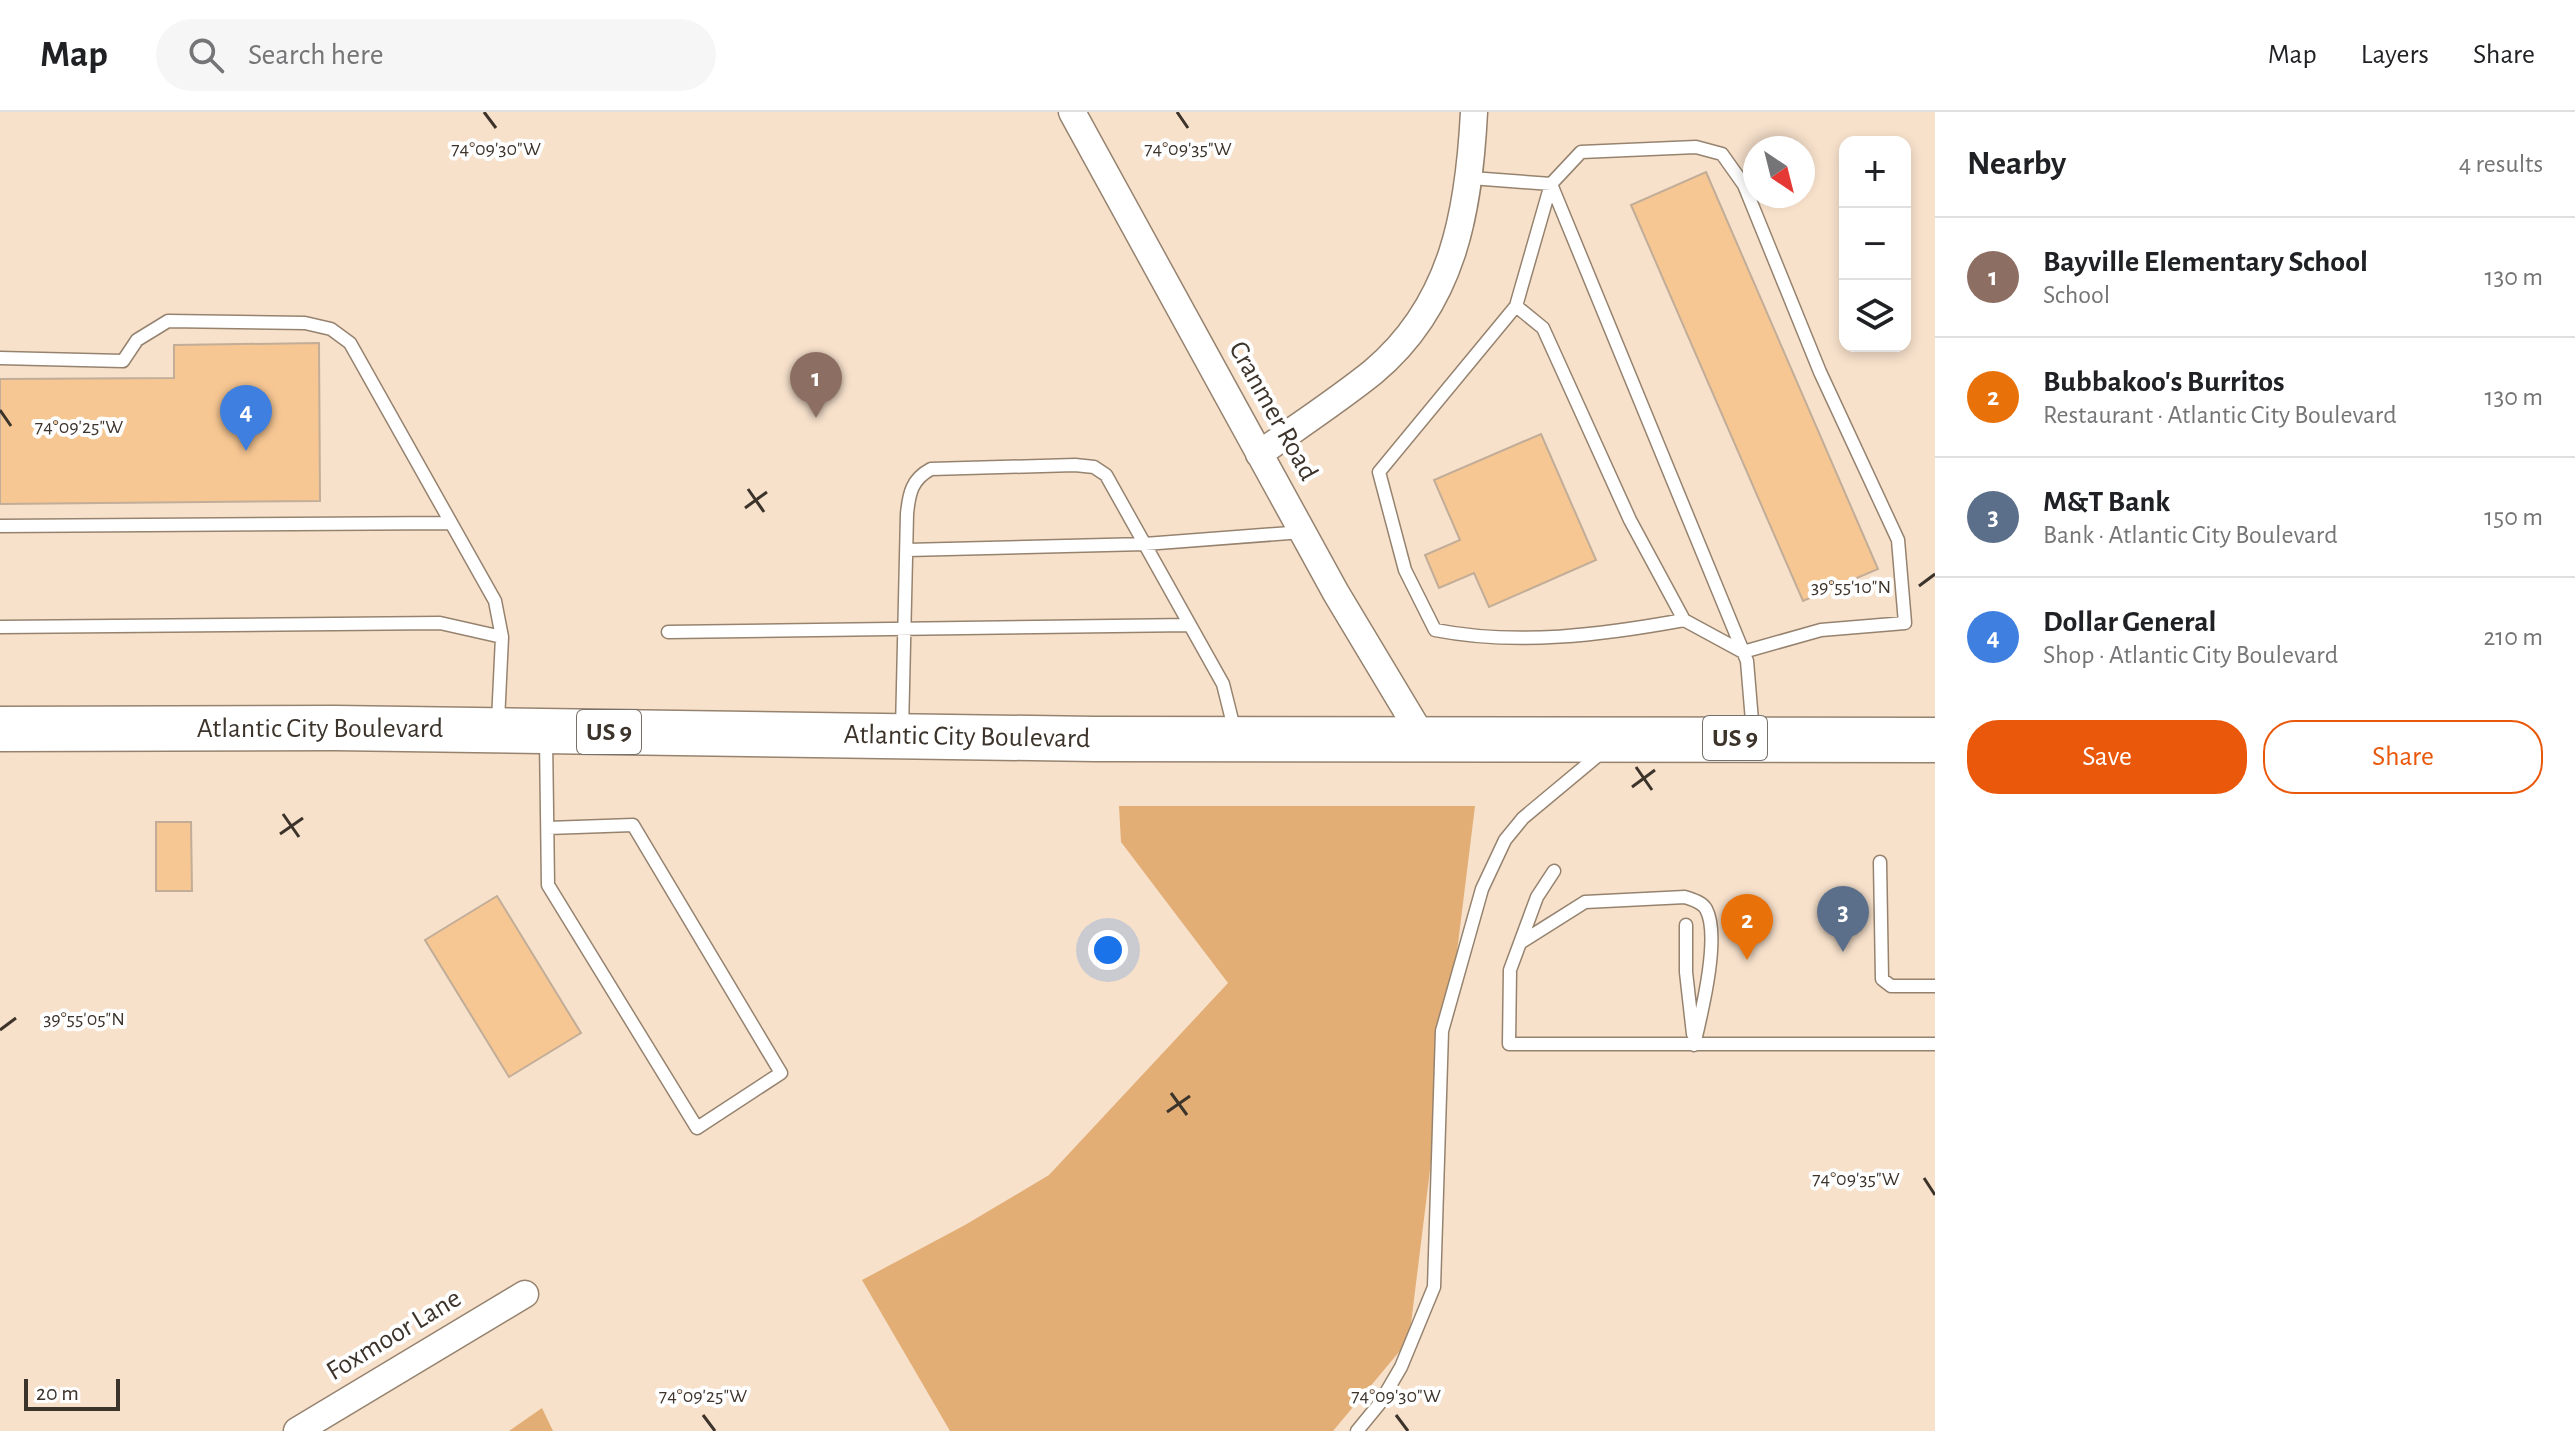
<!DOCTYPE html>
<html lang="en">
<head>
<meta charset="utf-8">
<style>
	:root { --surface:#fff; --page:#f6f6f6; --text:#202124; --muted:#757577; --line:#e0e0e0; --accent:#ea580c }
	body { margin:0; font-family:"Alegreya Sans",sans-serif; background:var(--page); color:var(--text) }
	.controls { position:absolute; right:24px; top:24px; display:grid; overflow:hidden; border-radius:16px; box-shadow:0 4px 12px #0003 }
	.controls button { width:72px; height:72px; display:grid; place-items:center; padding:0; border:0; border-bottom:2px solid var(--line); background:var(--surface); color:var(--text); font:40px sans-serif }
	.compass { position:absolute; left:1743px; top:24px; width:72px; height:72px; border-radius:50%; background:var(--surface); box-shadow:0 4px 12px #0003; rotate:145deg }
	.scale { position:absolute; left:24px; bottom:20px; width:96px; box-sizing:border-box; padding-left:8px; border:4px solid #3c332b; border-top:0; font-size:22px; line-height:28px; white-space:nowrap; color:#3c332b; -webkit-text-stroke:6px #fff; paint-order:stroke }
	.you { position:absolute; left:1108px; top:838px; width:28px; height:28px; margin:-20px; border:6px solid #fff; border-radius:50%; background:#1a73e8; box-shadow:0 0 0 12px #1a73e833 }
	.badge { display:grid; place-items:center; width:52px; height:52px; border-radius:50%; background:var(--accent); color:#fff; font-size:26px; font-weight:700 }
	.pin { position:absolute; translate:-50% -66px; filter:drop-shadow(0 2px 4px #0008) }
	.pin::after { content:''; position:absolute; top:42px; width:28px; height:24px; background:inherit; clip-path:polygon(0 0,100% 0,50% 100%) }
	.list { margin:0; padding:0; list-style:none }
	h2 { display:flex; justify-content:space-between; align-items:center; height:104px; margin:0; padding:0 32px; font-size:34px }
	h2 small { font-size:26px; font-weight:400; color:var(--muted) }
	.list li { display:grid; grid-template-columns:52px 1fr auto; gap:24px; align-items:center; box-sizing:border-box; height:120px; padding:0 32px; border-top:2px solid var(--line) }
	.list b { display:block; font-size:30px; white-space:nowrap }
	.list p { margin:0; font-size:26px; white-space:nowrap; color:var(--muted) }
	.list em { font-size:26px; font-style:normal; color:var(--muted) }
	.actions { display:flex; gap:16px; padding:24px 32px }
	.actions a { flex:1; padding:18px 0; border:2px solid var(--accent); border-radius:32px; text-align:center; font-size:28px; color:var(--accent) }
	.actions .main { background:var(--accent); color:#fff }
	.icon { flex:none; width:44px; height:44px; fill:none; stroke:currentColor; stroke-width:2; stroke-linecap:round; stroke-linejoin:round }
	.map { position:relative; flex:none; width:1935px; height:1319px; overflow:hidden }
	header { display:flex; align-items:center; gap:48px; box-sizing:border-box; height:112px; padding:0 40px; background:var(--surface); border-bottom:2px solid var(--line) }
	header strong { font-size:38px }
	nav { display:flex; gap:44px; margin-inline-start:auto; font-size:28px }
	.search { width:560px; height:72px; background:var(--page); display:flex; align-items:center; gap:20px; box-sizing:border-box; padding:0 28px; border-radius:44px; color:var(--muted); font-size:30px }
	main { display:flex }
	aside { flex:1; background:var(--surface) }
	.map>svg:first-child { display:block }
	.green { fill:#e2ae75 }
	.building { fill:#f7c793; stroke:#c1ad98; stroke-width:2 }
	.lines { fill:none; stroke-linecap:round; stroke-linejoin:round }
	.lane-casing { stroke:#96836f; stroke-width:15 }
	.street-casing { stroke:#96836f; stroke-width:29 }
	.highway-casing { stroke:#96836f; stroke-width:47 }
	.lane { stroke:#fff; stroke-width:12 }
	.street { stroke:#fff; stroke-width:26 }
	.highway { stroke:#fff; stroke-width:44 }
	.ticks { fill:none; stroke:#3c332b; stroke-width:3 }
	.labels { text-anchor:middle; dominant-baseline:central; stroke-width:8; stroke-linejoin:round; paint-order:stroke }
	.shield { fill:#fff; stroke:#76706b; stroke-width:2 }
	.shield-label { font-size:26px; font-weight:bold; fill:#3c332b }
	.street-label { font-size:28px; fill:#3c332b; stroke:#fff }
	.ticks-label { font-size:20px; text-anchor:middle; fill:#3c332b; stroke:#fff; stroke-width:8; stroke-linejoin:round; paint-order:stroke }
</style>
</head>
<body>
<header>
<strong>Map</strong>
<div class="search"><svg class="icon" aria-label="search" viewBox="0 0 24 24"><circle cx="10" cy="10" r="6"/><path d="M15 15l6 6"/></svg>Search here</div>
<nav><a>Map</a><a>Layers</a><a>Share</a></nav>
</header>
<main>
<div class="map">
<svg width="1935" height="1319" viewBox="0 0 1935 1319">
	<rect width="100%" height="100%" fill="#f7e1cb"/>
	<!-- green -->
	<path class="green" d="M1119 694H1475L1409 1228 1333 1319H950L862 1168 965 1113 1049 1063 1228 871 1121 730Z
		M542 1296 553 1319H509Z"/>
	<!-- building -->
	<path class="building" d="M1706 60 1878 457 1803 489 1631 93Z
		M319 231 320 389 0 392V267L174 266V233Z
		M1541 322 1596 448 1489 495 1474 461 1439 476 1425 443 1460 428 1434 368Z
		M156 710H191L192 779H156Z
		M497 784 581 921 509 965 425 828Z"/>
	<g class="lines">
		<!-- lane casing -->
		<g class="lane-casing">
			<path id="lane" d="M1471 66 1551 72 1747 549 1753 621
				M1516 194 1543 216 1630 408 1684 508 1743 540 1821 518 1905 511 1898 428 1820 260 1744 73 1722 42 1696 35 1581 40 1551 72 1516 194 1379 360 1405 458 1435 518C1517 534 1602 523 1684 508
				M0 246 123 249 137 228 168 209 305 211 331 217 350 231 495 489 502 525 498 609
				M0 414 451 411
				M907 438 1145 432 1303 420
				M0 515 440 511 502 525
				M668 520 1190 513
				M902 618 907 402C909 381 912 367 931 357L1075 353 1094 355 1106 363 1223 572 1235 620
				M546 626 548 773 697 1016 781 961 633 713 548 716
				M1880 750 1882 867 1891 874H1935
				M1554 759 1537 785 1510 858 1509 932H1935
				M1686 813V860L1693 922
				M1520 831 1585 790 1685 785C1693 788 1702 790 1706 797 1721 824 1701 903 1694 933
				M1357 1319 1380 1291 1401 1255 1434 1175 1442 919 1482 777 1505 728 1523 706 1601 641"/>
		</g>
		<!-- street casing -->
		<g class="street-casing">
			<path id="street" d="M1072 0 1336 481 1423 626
				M1259 342C1297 315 1337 289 1373 260 1454 192 1469 98 1474 0
				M297 1319 525 1182"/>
		</g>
		<!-- highway casing -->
		<g class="highway-casing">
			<path id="highway" d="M0 617 335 616 1095 627 1935 628"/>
		</g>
		<!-- lane -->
		<use href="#lane" class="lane"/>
		<!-- street -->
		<use href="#street" class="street"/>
		<!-- highway -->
		<use href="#highway" class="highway"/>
	</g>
	<!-- ticks -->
	<path class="ticks" d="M484 0 496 16M1177 0 1188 16M0 298 11 314M748 377 764 400M745 396 767 380M1919 474 1935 462M1636 655 1652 678M1632 675 1655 658M283 702 299 725M280 722 303 706M0 918 16 906M1171 981 1187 1003M1167 1000 1190 984M1924 1066 1935 1083M703 1303 715 1319M1396 1303 1408 1319"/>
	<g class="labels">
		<!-- shield labels -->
		<g class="shield">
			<rect x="577" y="598" width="64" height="44" rx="6"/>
			<rect x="1703" y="604" width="64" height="44" rx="6"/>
		</g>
		<g class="shield-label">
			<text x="609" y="620">US 9</text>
			<text x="1735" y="626">US 9</text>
		</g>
		<!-- street labels -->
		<g class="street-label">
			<text transform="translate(1273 299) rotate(61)">Cranmer Road</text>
			<text x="320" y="617">Atlantic City Boulevard</text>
			<text transform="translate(967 625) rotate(1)">Atlantic City Boulevard</text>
			<text transform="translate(394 1223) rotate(-31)">Foxmoor Lane</text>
		</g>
	</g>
	<g class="ticks-label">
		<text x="496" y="43">74°09'30"W</text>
		<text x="1188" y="43">74°09'35"W</text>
		<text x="79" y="321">74°09'25"W</text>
		<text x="1851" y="481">39°55'10"N</text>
		<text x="84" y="913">39°55'05"N</text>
		<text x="1856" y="1073">74°09'35"W</text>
		<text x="703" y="1290">74°09'25"W</text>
		<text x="1396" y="1290">74°09'30"W</text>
	</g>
</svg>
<div class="controls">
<button>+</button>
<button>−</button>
<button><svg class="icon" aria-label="layers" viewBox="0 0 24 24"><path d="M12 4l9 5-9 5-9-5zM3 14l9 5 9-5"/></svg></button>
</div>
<svg class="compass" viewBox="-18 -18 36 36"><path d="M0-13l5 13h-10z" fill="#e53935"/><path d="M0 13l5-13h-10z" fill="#757577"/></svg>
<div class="scale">20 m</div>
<div class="you"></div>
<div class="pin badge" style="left:816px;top:306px;background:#8d6e63">1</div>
<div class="pin badge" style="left:1747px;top:848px;background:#e8710a">2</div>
<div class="pin badge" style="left:1843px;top:840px;background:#5c6f8a">3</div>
<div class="pin badge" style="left:246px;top:339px;background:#3f7fe0">4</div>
</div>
<aside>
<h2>Nearby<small>4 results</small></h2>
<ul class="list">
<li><span class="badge" style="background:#8d6e63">1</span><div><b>Bayville Elementary School</b><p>School</p></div><em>130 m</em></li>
<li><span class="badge" style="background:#e8710a">2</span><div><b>Bubbakoo's Burritos</b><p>Restaurant · Atlantic City Boulevard</p></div><em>130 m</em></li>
<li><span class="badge" style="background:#5c6f8a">3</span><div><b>M&amp;T Bank</b><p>Bank · Atlantic City Boulevard</p></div><em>150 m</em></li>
<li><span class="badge" style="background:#3f7fe0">4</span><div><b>Dollar General</b><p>Shop · Atlantic City Boulevard</p></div><em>210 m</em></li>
</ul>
<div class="actions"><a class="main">Save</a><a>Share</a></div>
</aside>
</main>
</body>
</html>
